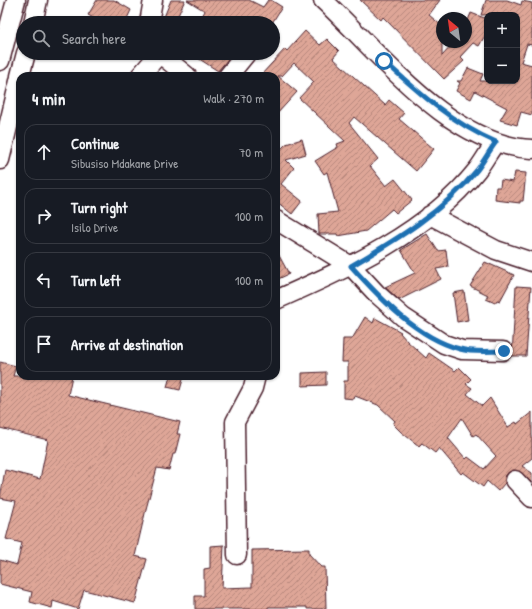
<!DOCTYPE html>
<html lang="en">
<head>
<meta charset="utf-8">
<style>
	:root { --surface:#171b24; --page:#20242c; --text:#f1f3f6; --muted:#9ea1a6; --line:#363941 }
	body { margin:0; font-family:"Patrick Hand",sans-serif; background:var(--page); color:var(--text) }
	.controls { position:absolute; right:12px; top:12px; display:grid; overflow:hidden; border-radius:8px; box-shadow:0 1px 3px #0004 }
	.controls button { width:36px; height:36px; display:grid; place-items:center; padding:0; border:0; border-bottom:1px solid var(--line); background:var(--surface); color:var(--text); font:20px sans-serif }
	.compass { position:absolute; left:436px; top:12px; width:36px; height:36px; border-radius:50%; background:var(--surface); box-shadow:0 1px 3px #0004; rotate:331deg }
	.stop { position:absolute; width:12px; height:12px; margin:-9px; border:3px solid #1f6fb2; border-radius:50%; background:#fff }
	.stop.end { background:#1f6fb2; border-color:#fff; box-shadow:0 1px 4px #0008 }
	.list { margin:0; padding:0; list-style:none }
	h2 { display:flex; justify-content:space-between; align-items:center; height:52px; margin:0; padding:0 16px; font-size:17px }
	h2 small { font-size:13px; font-weight:400; color:var(--muted) }
	.list li { display:grid; grid-template-columns:26px 1fr auto; gap:12px; align-items:center; box-sizing:border-box; height:56px; margin:0 8px 8px; padding:0 8px; border:1px solid var(--line); border-radius:12px }
	.list b { display:block; font-size:15px; white-space:nowrap }
	.list p { margin:0; font-size:13px; white-space:nowrap; color:var(--muted) }
	.list em { font-size:13px; font-style:normal; color:var(--muted) }
	.icon { flex:none; width:22px; height:22px; fill:none; stroke:currentColor; stroke-width:2; stroke-linecap:round; stroke-linejoin:round }
	.map { position:relative; flex:none; width:532px; height:609px; overflow:hidden }
	.search { position:absolute; background:var(--surface); box-shadow:0 1px 3px #0004; left:16px; top:16px; width:264px; height:44px; display:flex; align-items:center; gap:10px; box-sizing:border-box; padding:0 14px; border-radius:22px; color:var(--muted); font-size:15px }
	.panel { position:absolute; background:var(--surface); box-shadow:0 1px 3px #0004; left:16px; top:72px; width:264px; height:308px; border-radius:12px }
	.map>svg:first-child { display:block }
	.building { fill:url(#building-hatch); stroke:#4a1f2b; fill-rule:evenodd }
	.lines { fill:none; stroke-linecap:round; stroke-linejoin:round }
	.minor-casing { stroke:#4a1f2b; stroke-width:21 }
	.minor { stroke:#fff; stroke-width:18 }
	.route { stroke:#1f6fb2; stroke-width:5 }
</style>
</head>
<body>
<div class="map">
<svg width="532" height="609" viewBox="0 0 532 609">
	<defs>
		<pattern id="building-hatch" width="6" height="6" patternUnits="userSpaceOnUse"><rect width="6" height="6" fill="#dea697"/><path d="M-1 1l2-2M0 6l6-6M5 7l2-2" fill="none" stroke="#b6877b"/></pattern>
	</defs>
	<rect width="100%" height="100%" fill="#fff"/>
	<filter id="ink" filterUnits="userSpaceOnUse"><feTurbulence type="fractalNoise" baseFrequency=".025" numOctaves="2"/><feDisplacementMap in="SourceGraphic" scale="8" xChannelSelector="R" yChannelSelector="G"/><feConvolveMatrix kernelMatrix="1 2 1 2 8 2 1 2 1" color-interpolation-filters="sRGB"/></filter>
	<g filter="url(#ink)">
		<!-- building -->
		<path class="building" d="M97 0H114L131 10 125 23 110 17 107 23H102L88 15Z
			M171 0H185L175 22 164 17Z
			M187 0H249L263 7 268 0H271L282 7 272 23H228L221 18 218 23H198L205 11Z
			M360 0H440L429 15 442 26V56L453 44 455 46 459 42H466V25L471 13 487 19V32L479 46 473 43 460 57 464 61 444 79 383 17 381 20Z
			M486 0H507L521 5 522 1 532 3V45L527 44 521 62 532 65V115L521 112 517 125 500 120 507 108 475 91 471 99 456 91 460 83 457 81H461L468 68 483 74 480 81H517V15H481Z
			M305 31 320 45 327 39 339 51 333 58 385 105 389 100 404 113 399 119 434 149 416 171 354 117 349 123 378 159 370 166 386 186 395 179 412 200 396 213 392 209 366 231 338 236 337 234H319L318 214 338 212 327 172 324 174 315 161 338 147 337 144 345 141 299 98 314 82 294 63 282 76H278L297 92 276 115V76H260L285 49 287 51Z
			M190 53H221L228 59 218 71Z
			M302 139 306 154 286 160 294 168 281 184 302 201 292 214 276 201V150L278 152 286 144Z
			M515 172 526 173 523 201H520V203L495 200 496 187H500L501 180 513 182Z
			M427 234 438 251 446 250 448 267 436 269 441 279 399 300 385 287 415 273 401 250Z
			M276 250 289 274 276 280Z
			M485 262 514 275 500 301 497 300 495 303 486 299 488 295 470 286Z
			M516 286 531 287 526 356H512Z
			M464 291 468 320 457 322 453 293Z
			M365 317 373 323 375 318 401 332 400 333 407 341 426 358 429 353 455 371 459 367 471 379 466 384 472 388 467 394 482 406 490 398 508 427 516 422 517 424 532 412V458L522 466 532 473V483L522 473 513 470 508 473 505 477V483L498 491 487 481 483 487 463 472 461 474 439 448 435 453 422 443 419 446 401 432 393 424 395 421 378 405 355 396 354 399 344 398V381H348V362H342L343 339H352ZM462 418 473 436 476 434 496 456 484 469 468 457 466 459 448 438Z
			M0 362 16 366 13 376H72L68 395 180 422 177 434H180L175 454H173L169 470 157 468 146 509 135 556 147 559 135 603 84 590 78 609 53 601 52 608 30 602 32 592 0 584V560L17 565 22 543 6 539 16 501 0 498 5 470 40 479 48 440 0 428Z
			M326 372V385L302 386V373Z
			M170 376H184L180 390 167 387Z
			M224 545 222 588 252 587V550L309 549V554L321 567H325L326 609H307V607H268V609H195V596H204V569L210 568V546Z"/>
		<g class="lines">
			<!-- minor casing -->
			<g class="minor-casing">
				<path id="minor" d="M323 0C379 52 450 146 532 149
					M33 23 38 0
					M149 23 153 0
					M159 53 187 76
					M0 61 16 0
					M20 76 26 53
					M140 76 159 54
					M228 76 246 54
					M0 160 20 77
					M430 215 496 250 532 262
					M276 220 351 266 377 294 403 317 444 344 462 350 503 351
					M276 300C348 268 427 233 477 170 484 161 489 151 496 142
					M515 480 532 498
					M237 555 235 422 253 388 256 376"/>
			</g>
			<!-- minor -->
			<use href="#minor" class="minor"/>
		</g>
	</g>
	<g class="lines" filter="url(#ink)">
		<!-- route -->
		<path class="route" d="M384 61C419 93 452 123 496 142 489 151 484 161 477 170 444 211 396 240 351 266 380 298 417 338 460 349 473 353 490 351 504 351"/>
	</g>
</svg>
<div class="controls">
<button>+</button>
<button>−</button>
</div>
<svg class="compass" viewBox="-18 -18 36 36"><path d="M0-13l5 13h-10z" fill="#e53935"/><path d="M0 13l5-13h-10z" fill="#9ea1a6"/></svg>
<div class="stop" style="left:384px;top:61px"></div>
<div class="stop end" style="left:504px;top:351px"></div>
<div class="search"><svg class="icon" aria-label="search" viewBox="0 0 24 24"><circle cx="10" cy="10" r="6"/><path d="M15 15l6 6"/></svg>Search here</div>
<section class="panel">
<h2>4 min<small>Walk · 270 m</small></h2>
<ul class="list">
<li><svg class="icon" aria-label="ahead" viewBox="0 0 24 24"><path d="M12 20V5M6 11l6-6 6 6"/></svg><div><b>Continue</b><p>Sibusiso Mdakane Drive</p></div><em>70 m</em></li>
<li><svg class="icon" aria-label="right" viewBox="0 0 24 24"><path d="M7 20v-9h11M14 6l5 5-5 5"/></svg><div><b>Turn right</b><p>Isilo Drive</p></div><em>100 m</em></li>
<li><svg class="icon" aria-label="left" viewBox="0 0 24 24"><path d="M17 20v-9H6M10 6l-5 5 5 5"/></svg><div><b>Turn left</b></div><em>100 m</em></li>
<li><svg class="icon" aria-label="arrive" viewBox="0 0 24 24"><path d="M6 21V4h12l-3 4 3 4H6"/></svg><div><b>Arrive at destination</b></div></li>
</ul>
</section>
</div>
</body>
</html>
